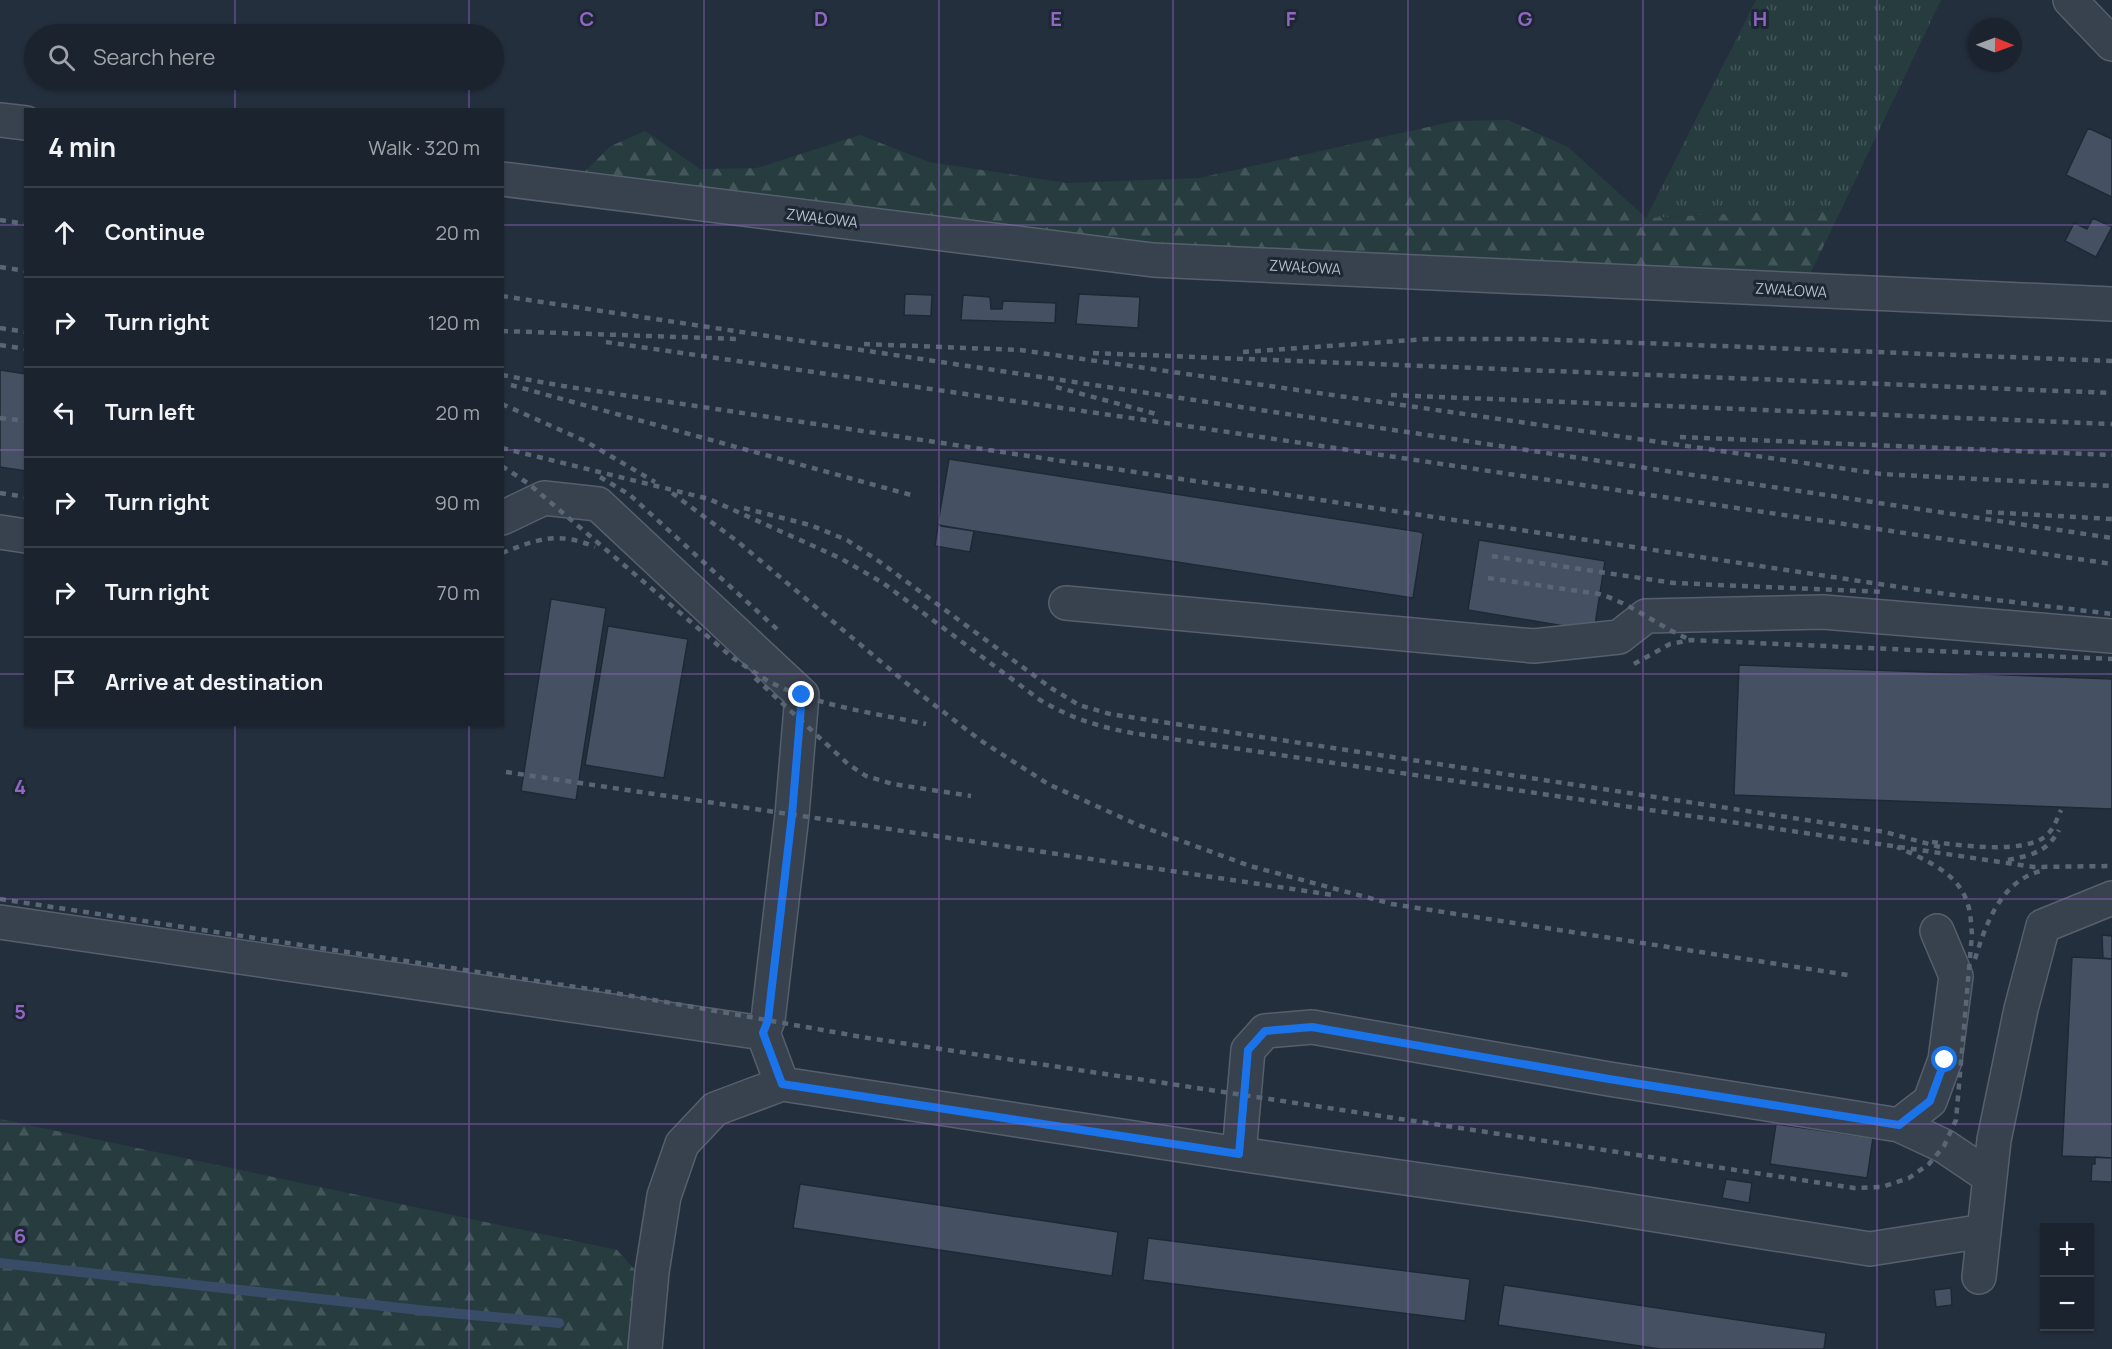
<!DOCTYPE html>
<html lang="en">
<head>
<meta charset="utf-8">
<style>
	:root { --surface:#1b232e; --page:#282f3a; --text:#f1f3f6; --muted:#a0a4aa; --line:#39404a }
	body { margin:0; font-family:Manrope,sans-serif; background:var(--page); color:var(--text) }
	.controls { position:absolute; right:18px; bottom:18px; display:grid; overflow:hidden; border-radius:0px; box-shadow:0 2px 4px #0004 }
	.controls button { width:54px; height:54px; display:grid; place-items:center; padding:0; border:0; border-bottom:2px solid var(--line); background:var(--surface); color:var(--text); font:30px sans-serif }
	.compass { position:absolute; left:1968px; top:18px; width:54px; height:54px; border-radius:50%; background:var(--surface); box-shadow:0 2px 4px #0004; rotate:91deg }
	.stop { position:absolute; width:18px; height:18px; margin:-14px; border:4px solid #1a73e8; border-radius:50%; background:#fff }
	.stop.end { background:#1a73e8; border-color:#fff; box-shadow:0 2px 6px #0008 }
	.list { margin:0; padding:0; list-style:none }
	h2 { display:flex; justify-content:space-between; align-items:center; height:78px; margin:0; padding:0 24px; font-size:26px }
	h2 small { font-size:20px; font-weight:400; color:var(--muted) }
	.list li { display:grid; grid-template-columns:39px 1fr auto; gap:18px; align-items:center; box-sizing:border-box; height:90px; padding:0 24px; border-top:2px solid var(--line) }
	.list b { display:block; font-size:22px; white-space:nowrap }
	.list em { font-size:20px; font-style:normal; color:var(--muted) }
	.icon { flex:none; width:33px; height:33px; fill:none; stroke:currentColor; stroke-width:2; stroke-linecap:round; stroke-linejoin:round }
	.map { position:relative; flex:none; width:2112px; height:1349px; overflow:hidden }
	.search { position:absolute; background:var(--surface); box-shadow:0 2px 4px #0004; left:24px; top:24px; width:480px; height:66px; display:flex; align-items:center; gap:15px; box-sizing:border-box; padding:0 21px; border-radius:33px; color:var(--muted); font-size:22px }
	.panel { position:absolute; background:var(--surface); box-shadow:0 2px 4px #0004; left:24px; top:108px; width:480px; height:618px; border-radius:0px }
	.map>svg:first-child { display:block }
	.grass { fill:url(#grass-tufts) }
	.forest { fill:url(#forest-firs) }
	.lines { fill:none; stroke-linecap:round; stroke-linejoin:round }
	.stream { stroke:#394c67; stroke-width:10 }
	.building { fill:#455162; stroke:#1f2835; stroke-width:1.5 }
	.minor-casing { stroke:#565f6c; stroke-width:36 }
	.minor { stroke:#38414e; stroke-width:33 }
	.rail { stroke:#5a6575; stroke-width:4.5; stroke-dasharray:6 6; stroke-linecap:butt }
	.route { stroke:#1a73e8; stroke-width:8 }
	.grid { fill:none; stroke:#9266c3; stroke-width:1.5; stroke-opacity:0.55 }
	.labels { text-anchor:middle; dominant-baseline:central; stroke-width:6; stroke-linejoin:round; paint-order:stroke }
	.street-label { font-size:15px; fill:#b4bcc9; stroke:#1d2633 }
	.grid-label { font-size:20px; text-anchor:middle; font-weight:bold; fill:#9266c3; stroke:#1d2633; stroke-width:6; stroke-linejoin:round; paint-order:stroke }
</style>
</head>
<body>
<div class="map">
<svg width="2112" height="1349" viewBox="0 0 2112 1349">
	<defs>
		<pattern id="grass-tufts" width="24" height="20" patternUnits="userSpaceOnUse" patternTransform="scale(1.5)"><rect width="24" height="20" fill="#263c3f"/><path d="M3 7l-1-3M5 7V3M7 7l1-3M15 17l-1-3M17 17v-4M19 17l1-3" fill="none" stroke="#435659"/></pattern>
		<pattern id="forest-firs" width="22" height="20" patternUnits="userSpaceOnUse" patternTransform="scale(1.5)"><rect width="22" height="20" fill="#263c3f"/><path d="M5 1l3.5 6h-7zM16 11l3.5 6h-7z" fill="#435659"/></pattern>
	</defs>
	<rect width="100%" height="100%" fill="#242f3e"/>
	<!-- grass -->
	<path class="grass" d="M1756 0H1941L1842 208 1646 218Z"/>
	<!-- forest -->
	<path class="forest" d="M1508 120 1568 147 1646 218 1842 208 1805 284 1143 242 583 173 611 146 645 131 700 169 757 168 860 135 929 162 1067 183 1199 178 1455 121Z
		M0 1119 617 1250 635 1270 628 1349H0Z"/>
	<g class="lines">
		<!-- stream -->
		<path class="stream" d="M0 1263 428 1311 559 1323"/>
	</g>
	<!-- building -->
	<path class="building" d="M2088 128 2112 139V197L2066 175Z
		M2093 218 2112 227 2096 257 2065 241 2074 223 2087 229Z
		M905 294 932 295 931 316 904 315Z
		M1079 294 1140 297 1138 328 1076 324Z
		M963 295 990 297 991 309H1002L1003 301 1056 303 1055 323 961 320Z
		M0 370 26 374V471L0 467Z
		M949 459 1420 532 1423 534 1413 598 941 526 938 523Z
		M938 525 974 531 970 552 935 546Z
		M1479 540 1605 561 1594 631 1468 610Z
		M551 599 606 608 576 800 521 791Z
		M608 626 688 639 664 778 585 765Z
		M1739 665 2112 679V809L1734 795Z
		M2102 935 2112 936V959L2103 958Z
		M2072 957 2112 959V1158L2062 1156Z
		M1776 1124 1873 1138 1867 1178 1770 1164Z
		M2095 1157 2112 1158V1182L2091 1181 2092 1164H2095Z
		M1726 1179 1752 1183 1749 1203 1722 1198Z
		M800 1184 1118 1232 1112 1276 793 1228Z
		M1148 1238 1470 1279 1465 1321 1143 1280Z
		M1504 1285 1826 1333 1824 1349H1660L1498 1325Z
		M1951 1288 1952 1305 1936 1307 1934 1290Z"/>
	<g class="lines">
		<!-- minor casing -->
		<g class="minor-casing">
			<path id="minor" d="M2070 0 2112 44
				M0 120 26 123
				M502 179 1153 260 2112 304
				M502 518 544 498 598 504 802 695 792 815 768 1020 763 1033
				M0 532 26 536
				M1066 603 1534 646 1619 637 1646 616 1823 612 2112 636
				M0 922 763 1033 782 1084
				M1899 1125 1930 1101 1945 1060 1956 976 1937 931
				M1239 1154 1248 1050 1265 1031 1312 1027 1609 1079 1899 1125 1944 1146 1990 1177
				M1979 1277 1994 1140 2021 1009 2043 926 2112 898
				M645 1349 652 1272 664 1196 682 1144 715 1109 782 1084 1239 1154 1587 1204 1870 1249 1984 1231"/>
		</g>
		<!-- minor -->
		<use href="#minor" class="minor"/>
		<!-- rail -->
		<path class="rail" d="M0 220 26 224
			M0 267 26 271
			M502 296 2112 538
			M0 328 26 332
			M502 331 738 339
			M606 342 1221 431 2112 564
			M864 344 1020 350 1881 474 2112 486
			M0 345 26 349
			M1243 352 1427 339H1536L2112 361
			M1093 353 2112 393
			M502 375 563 386 1946 594 2112 614
			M511 385 911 495
			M1056 387 1160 415
			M1391 395 2112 424
			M502 404 585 441 655 482
			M0 418 26 421
			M1680 437 2112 455
			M502 448 709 499 840 558 883 583 1040 700C1073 719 1096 726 1132 733L2034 867 2112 866
			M502 466 529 484 733 658C744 665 756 674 768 681 816 706 874 713 926 724
			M600 477 630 495 779 631
			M0 493 26 497
			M672 493 737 541 911 687 980 740 1048 784 1138 825 1250 866 1392 904 1848 975
			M744 508 810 525 847 540 880 562 1051 688 1079 705 1110 714 1885 832 1940 847
			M1986 512 2112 519
			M502 553C538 539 558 531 595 547
			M1492 556 1674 583 1883 592
			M1488 578 1599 594C1633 604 1659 627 1691 640
			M1634 664 1670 644 1691 640 2112 659
			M755 678 848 764 866 776 893 784 971 796
			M506 772 1333 895
			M1932 842C1960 845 2025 855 2047 835 2054 828 2057 819 2061 810
			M2008 860C2032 855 2047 852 2059 830
			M0 899 609 992 862 1037 1854 1188 1882 1187 1909 1178 1929 1164 1944 1146 1956 1120 1972 934C1971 925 1971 914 1968 905 1959 872 1925 860 1897 847
			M1975 959C1986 923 2002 878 2045 870"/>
	</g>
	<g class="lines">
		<!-- route -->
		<path class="route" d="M802 695 792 815 768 1020 763 1033 782 1084 1239 1154 1248 1050 1265 1031 1312 1027 1609 1079 1899 1125 1930 1101 1945 1060"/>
	</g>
	<!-- grid -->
	<path class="grid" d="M235 0V34M469 0V34M704 0V1349M939 0V1349M1173 0V1349M1408 0V1349M1643 0V1349M1877 0V1349M235 80V110M469 80V110M0 225H26M502 225H2112M0 450H26M502 450H2112M0 674H26M502 674H2112M235 724V1349M469 724V1349M0 899H2112M0 1124H2112"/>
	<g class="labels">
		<!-- street labels -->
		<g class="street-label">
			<text transform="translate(822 218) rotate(7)">ZWAŁOWA</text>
			<text transform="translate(1305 267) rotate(3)">ZWAŁOWA</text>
			<text transform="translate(1791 290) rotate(3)">ZWAŁOWA</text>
		</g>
	</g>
	<g class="grid-label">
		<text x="587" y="26">C</text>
		<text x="821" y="26">D</text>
		<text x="1056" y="26">E</text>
		<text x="1291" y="26">F</text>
		<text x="1525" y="26">G</text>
		<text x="1760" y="26">H</text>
		<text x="20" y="794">4</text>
		<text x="20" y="1019">5</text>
		<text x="20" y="1243">6</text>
	</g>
</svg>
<div class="controls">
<button>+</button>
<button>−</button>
</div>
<svg class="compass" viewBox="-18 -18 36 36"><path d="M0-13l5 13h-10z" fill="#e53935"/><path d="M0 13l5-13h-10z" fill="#a0a4aa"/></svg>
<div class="stop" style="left:1945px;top:1060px"></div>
<div class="stop end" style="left:802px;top:695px"></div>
<div class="search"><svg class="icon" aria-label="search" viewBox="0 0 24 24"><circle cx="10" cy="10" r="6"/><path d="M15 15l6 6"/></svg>Search here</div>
<section class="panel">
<h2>4 min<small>Walk · 320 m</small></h2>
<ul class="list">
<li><svg class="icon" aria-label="ahead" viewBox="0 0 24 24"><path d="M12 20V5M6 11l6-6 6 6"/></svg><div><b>Continue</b></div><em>20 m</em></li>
<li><svg class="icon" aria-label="right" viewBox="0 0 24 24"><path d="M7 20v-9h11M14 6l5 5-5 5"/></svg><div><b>Turn right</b></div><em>120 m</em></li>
<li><svg class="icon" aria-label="left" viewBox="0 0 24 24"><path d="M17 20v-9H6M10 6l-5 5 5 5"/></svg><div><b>Turn left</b></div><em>20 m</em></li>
<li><svg class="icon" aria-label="right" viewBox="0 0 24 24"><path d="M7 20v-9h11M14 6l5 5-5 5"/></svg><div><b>Turn right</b></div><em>90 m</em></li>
<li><svg class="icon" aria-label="right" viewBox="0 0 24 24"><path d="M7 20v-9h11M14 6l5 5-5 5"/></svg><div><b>Turn right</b></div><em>70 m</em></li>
<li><svg class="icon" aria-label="arrive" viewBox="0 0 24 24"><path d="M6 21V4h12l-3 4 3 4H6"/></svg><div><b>Arrive at destination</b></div></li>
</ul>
</section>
</div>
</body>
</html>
